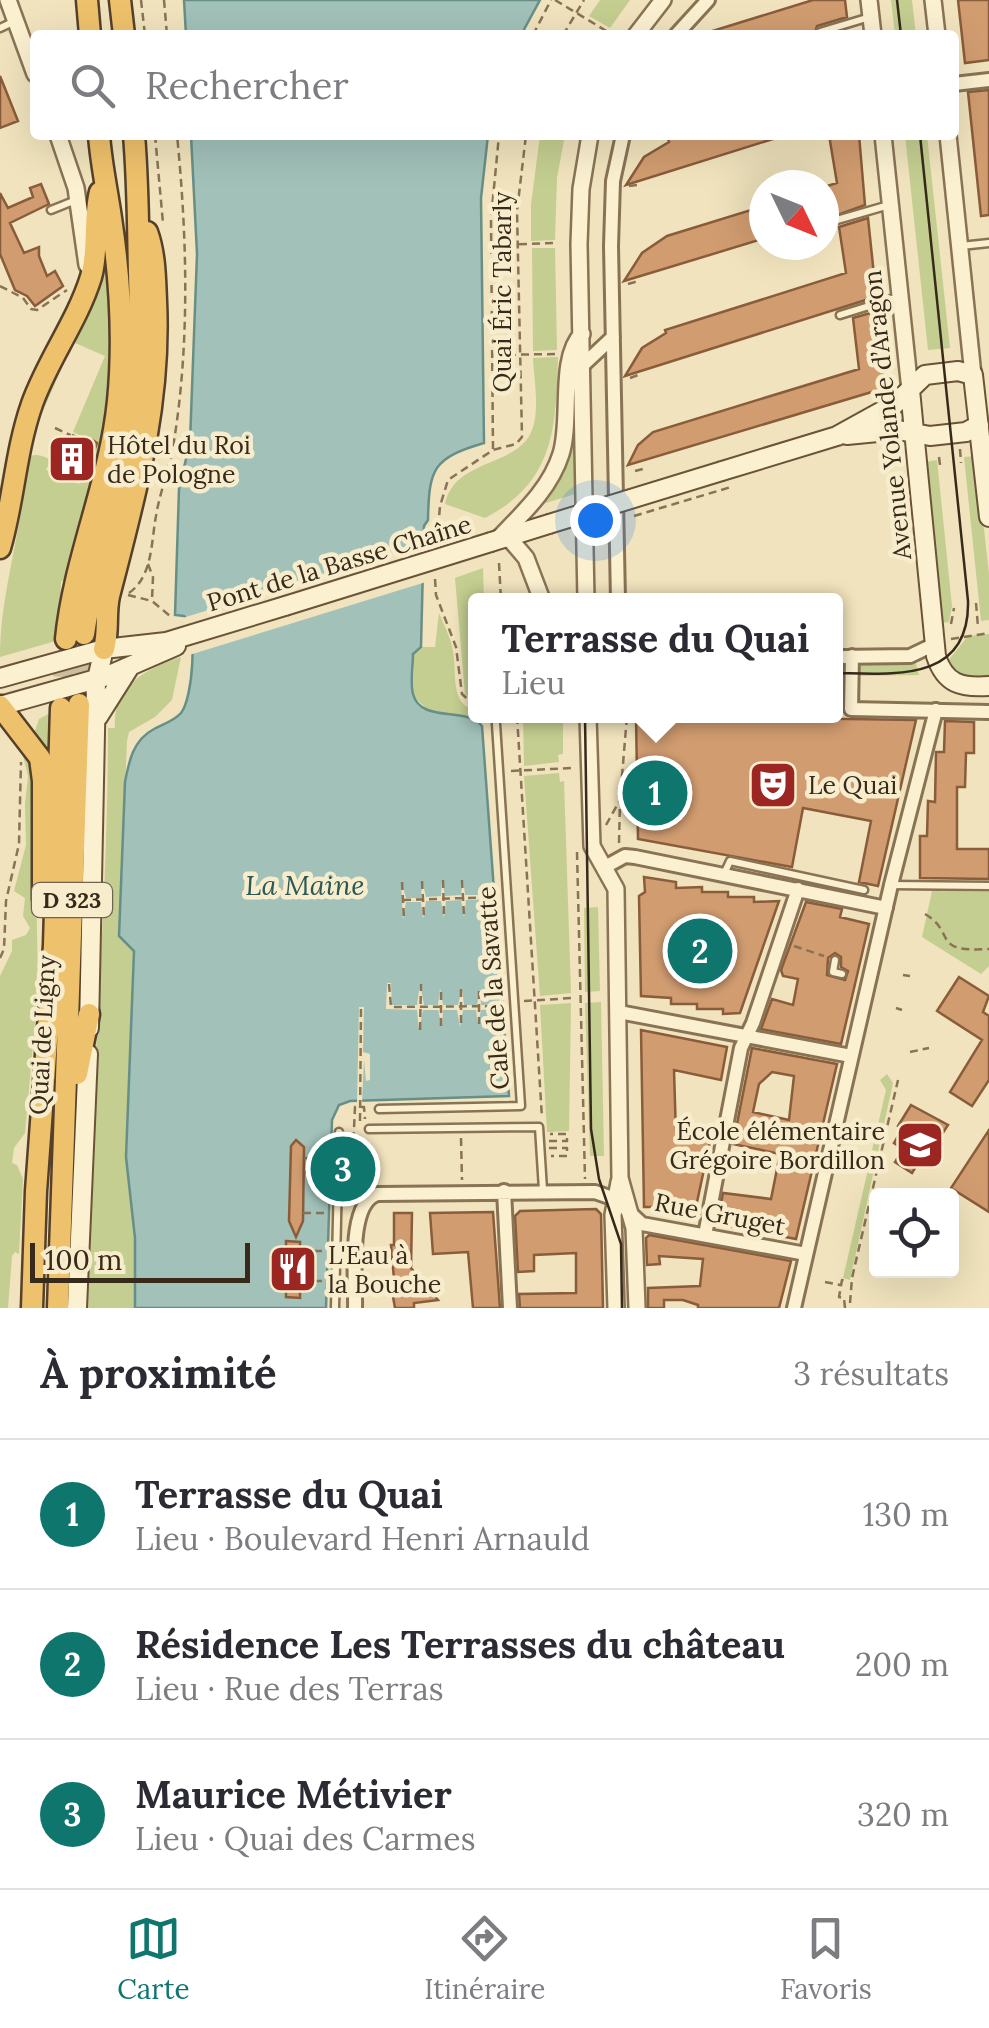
<!DOCTYPE html>
<html lang="fr">
<head>
<meta charset="utf-8">
<style>
	:root { --surface:#fff; --page:#f7f7f7; --text:#2b2b33; --muted:#7c7c81; --line:#e1e1e2; --accent:#0f766e }
	body { margin:0; font-family:Lora,serif; background:var(--page); color:var(--text) }
	.controls { position:absolute; right:30px; bottom:30px; display:grid; overflow:hidden; border-radius:10px; box-shadow:0 10px 40px #0002 }
	.controls button { width:90px; height:90px; display:grid; place-items:center; padding:0; border:0; border-bottom:2px solid var(--line); background:var(--surface); color:var(--text); font:50px sans-serif }
	.compass { position:absolute; left:749px; top:170px; width:90px; height:90px; border-radius:50%; background:var(--surface); box-shadow:0 10px 40px #0002; rotate:133deg }
	.scale { position:absolute; left:30px; bottom:25px; width:220px; box-sizing:border-box; padding-left:10px; border:5px solid #372a1b; border-top:0; font-size:28px; line-height:35px; white-space:nowrap; color:#372a1b; -webkit-text-stroke:8px #f7edcc; paint-order:stroke }
	.you { position:absolute; left:595px; top:520px; width:35px; height:35px; margin:-25px; border:8px solid #fff; border-radius:50%; background:#1a73e8; box-shadow:0 0 0 15px #1a73e833 }
	.badge { display:grid; place-items:center; width:65px; height:65px; border-radius:50%; background:var(--accent); color:#fff; font-size:32px; font-weight:700 }
	.pin { position:absolute; translate:-50% -50%; border:5px solid #fff; box-shadow:0 2px 10px #0006 }
	.popup { position:absolute; left:468px; top:593px; width:375px; height:130px; box-sizing:border-box; display:grid; place-content:center; border-radius:10px; background:var(--surface); filter:drop-shadow(0 2px 8px #0005); font-size:32px; white-space:nowrap; color:var(--muted) }
	.popup b { font-size:38px; color:var(--text) }
	.popup::after { content:''; position:absolute; left:50%; top:100%; margin-left:-20px; border:20px solid transparent; border-top-color:var(--surface) }
	.list { margin:0; padding:0; list-style:none }
	h2 { display:flex; justify-content:space-between; align-items:center; height:130px; margin:0; padding:0 40px; font-size:42px }
	h2 small { font-size:32px; font-weight:400; color:var(--muted) }
	.list li { display:grid; grid-template-columns:65px 1fr auto; gap:30px; align-items:center; box-sizing:border-box; height:150px; padding:0 40px; border-top:2px solid var(--line) }
	.list b { display:block; font-size:38px; white-space:nowrap }
	.list p { margin:0; font-size:32px; white-space:nowrap; color:var(--muted) }
	.list em { font-size:32px; font-style:normal; color:var(--muted) }
	.icon { flex:none; width:55px; height:55px; fill:none; stroke:currentColor; stroke-width:2; stroke-linecap:round; stroke-linejoin:round }
	.map { position:relative; flex:none; width:989px; height:1308px; overflow:hidden }
	.search { position:absolute; background:var(--surface); box-shadow:0 10px 40px #0002; left:30px; right:30px; top:30px; height:110px; display:flex; align-items:center; gap:25px; box-sizing:border-box; padding:0 35px; border-radius:10px; color:var(--muted); font-size:38px }
	.sheet { height:580px; background:var(--surface) }
	nav { display:flex; justify-content:space-around; align-items:center; box-sizing:border-box; height:140px; border-top:2px solid var(--line); background:var(--surface); font-size:28px; color:var(--muted) }
	nav a { display:grid; justify-items:center; gap:5px }
	nav .on { color:var(--accent) }
	.map>svg:first-child { display:block }
	.green { fill:#c4ce90 }
	.water { fill:#a1c1b9; stroke:#688f87; stroke-width:2.5 }
	.pier { fill:#f0e3bd }
	.building { fill:#d19c70; stroke:#895c3a; stroke-width:2.5; fill-rule:evenodd }
	.lines { fill:none; stroke-linecap:round; stroke-linejoin:round }
	.trunk-tunnel { stroke:#cbbe9d; stroke-width:20; stroke-dasharray:20 10; stroke-linecap:butt }
	.service-casing { stroke:#897355; stroke-width:11 }
	.minor-casing { stroke:#897355; stroke-width:18 }
	.tertiary-casing { stroke:#897355; stroke-width:20 }
	.secondary-casing { stroke:#6a5338; stroke-width:22 }
	.trunk-casing { stroke:#56402a; stroke-width:25 }
	.path { stroke:#897355; stroke-width:2.5; stroke-dasharray:8 5; stroke-linecap:butt }
	.service { stroke:#fbf0d0; stroke-width:6 }
	.minor { stroke:#fbf0d0; stroke-width:12 }
	.tertiary { stroke:#fbf0d0; stroke-width:15 }
	.secondary { stroke:#fbf0d0; stroke-width:18 }
	.trunk { stroke:#eec16c; stroke-width:20 }
	.tram { stroke:#372a1b; stroke-width:2.5 }
	.secondary-bridge-casing { stroke:#6a5338; stroke-width:22; stroke-linecap:butt }
	.path-bridge { stroke:#897355; stroke-width:2.5; stroke-dasharray:8 5; stroke-linecap:butt }
	.secondary-bridge { stroke:#fbf0d0; stroke-width:18 }
	.labels { text-anchor:middle; dominant-baseline:central; stroke-width:9; stroke-linejoin:round; paint-order:stroke }
	.shield { fill:#f7edcc; stroke:#716450; stroke-width:2.5 }
	.shield-label { font-size:22px; font-weight:bold; fill:#372a1b }
	.street-label { font-size:25px; fill:#372a1b; stroke:#f7edcc }
	.poi-label { font-size:25px; fill:#372a1b; stroke:#f7edcc; text-anchor:start }
	.water-label { font-size:28px; font-style:italic; fill:#295857; stroke:#f7edcc }
</style>
</head>
<body>
<div class="map">
<svg width="989" height="1308" viewBox="0 0 989 1308">
	<rect width="100%" height="100%" fill="#f0e3bd"/>
	<!-- green -->
	<path class="green" d="M600 0H630L610 28 589 16Z
		M891 0H912L916 35H895Z
		M540 135H565L557 178 555 240 531 241V205Z
		M905 135H927L950 348 928 350Z
		M106 248 112 315 110 404 68 576 61 582 59 640 0 657C0 590 24 528 26 462 33 451 41 455 51 460L46 470 79 484 97 444 73 432 105 356 73 342 33 434 43 406V396Z
		M532 248H555L557 350 533 351Z
		M558 357C556 427 555 482 485 518L445 504C454 458 519 467 532 430 540 410 534 379 533 358Z
		M573 420 575 494 536 506Z
		M976 456 989 574V620L981 621 964 457Z
		M937 460 952 606 949 622 941 623 924 462Z
		M483 568 484 600H475V703L465 694 455 578Z
		M439 613C444 625 451 638 453 651 457 671 450 700 471 709L470 717 428 710 413 696 414 651 421 647H435Z
		M989 634V678C970 677 959 678 947 662L968 636Z
		M181 657 172 700 155 717 129 732 127 741 119 936 134 951 126 1157 135 1238V1308H86C88 1115 108 922 108 728H115C112 686 147 668 181 657Z
		M915 660 919 675 861 676V662Z
		M52 712 50 769 35 731 39 719Z
		M523 716H563V754L558 755 559 762 524 766Z
		M20 743 34 760 38 989 25 1133 14 1148 12 1163 17 1165 23 1179 19 1254 15 1252 12 1256 8 1308H0V976L12 951V940L26 935 30 928 23 916 25 898 14 891 26 845 25 804 28 776Z
		M559 773 560 782 564 781 571 993 540 996 524 776Z
		M932 891 989 892V966L981 974 922 937Z
		M598 907 600 991 585 992 584 908Z
		M601 1002 604 1156H590L585 1003Z
		M571 1003 569 1131 547 1132 540 1005Z
		M887 1074 893 1083 850 1280 843 1278 869 1165 874 1166 877 1151 872 1150 886 1090 880 1080Z"/>
	<!-- water -->
	<path class="water" d="M184 0H540L521 35H186Z
		M191 135H488L481 198 484 443C433 458 429 468 428 520L424 526 421 647 413 654C413 666 410 683 413 694 421 724 467 706 482 726L509 1096 350 1101 339 1105 332 1120 326 1308H135V1238L126 1157 134 951 119 936 125 782C129 761 133 740 154 729 163 724 174 721 181 713 193 698 198 627 184 616L175 615 179 489 190 442 197 254Z"/>
	<!-- pier -->
	<path class="pier" d="M428 542 426 582 186 656V624L176 620Z
		M442 879 445 896 461 895 463 879 465 895H500V899L466 900 464 917 461 900 446 901 444 918 441 901H426L423 919 421 902H406L403 920 401 881 406 898H421L422 880 426 897 441 896Z
		M387 983H391L392 1005H417L420 983 424 1005H438L440 988 443 1005H458L462 988 464 1005H477L480 990 481 1005 507 1004 508 1008 481 1010 478 1025 476 1010H463L460 1027 457 1010H443L442 1027 438 1010H423L419 1031 417 1010 386 1009Z
		M359 1007H364L363 1052 370 1054V1080L366 1081 364 1060 362 1104 366 1105 353 1106 357 1103Z"/>
	<!-- building -->
	<path class="building" d="M845 0 847 17 817 26 814 35H710L709 32 813 0Z
		M958 0H989V60L965 63Z
		M0 76 18 121 0 128Z
		M989 90V215L981 216 968 92Z
		M682 135H776V138L626 185 644 157 669 142 668 139Z
		M829 135H859L865 205 824 220V187L837 183Z
		M41 184 49 204 10 223 24 253 39 247V256L47 276 55 271 63 286 35 306 27 296 15 290 0 254V193L8 208 33 197 30 188Z
		M764 206V235L759 240 624 281 642 253 667 236Z
		M868 218 874 275 872 298 625 376 642 348 666 333 665 330 846 273 839 227Z
		M877 311 885 388 628 465 638 445 653 432 859 369 853 318Z
		M88 437 97 443 92 456 84 453 74 475 58 468 71 439Z
		M636 716 916 720 878 886 859 882 871 821 803 808 792 867 638 839Z
		M945 721 974 722V753H966L965 787H957V849H989V879L920 878V836H927L928 801 935 802 936 752H944Z
		M644 877 676 882V888L702 887V892H728V897H754V902L779 901 740 1013 723 1014V1009H697V1004H671V998L641 996 639 896 645 892Z
		M806 902 842 909 840 917 869 924 841 1044 761 1029 772 999 793 1005 798 979 783 976 781 970ZM835 953 841 957V967L848 971 845 980 827 975 828 958Z
		M959 977 989 996 983 1012 989 1016V1080L972 1106 950 1092 982 1040 937 1011Z
		M641 1030 727 1047 721 1080 674 1070 676 1135 711 1137 694 1216 657 1207H644Z
		M752 1048 837 1064 796 1239 717 1224 723 1193 771 1199 780 1154 733 1144ZM772 1072 794 1076 789 1120 753 1112 759 1084Z
		M911 1105 948 1125 924 1162 920 1160 912 1173 895 1162 903 1149 894 1143 902 1129 898 1126Z
		M989 1130V1212L951 1188Z
		M296 1140 304 1147 303 1221 296 1237 289 1221 291 1146Z
		M596 1209 601 1214 603 1308H520L519 1294 576 1293V1253L534 1255V1271L518 1272 515 1216 520 1211Z
		M493 1212 500 1308H473L468 1252 433 1254 430 1213Z
		M394 1213H412L411 1268 438 1300 414 1303V1308H395L390 1280 394 1279 391 1245H394Z
		M649 1235 791 1261 779 1308H698V1305L683 1300H664V1308H648V1288L700 1286 703 1259 659 1256 660 1264 647 1265 646 1238Z
		M286 1241 300 1242V1298L286 1297Z"/>
	<g class="lines">
		<!-- trunk-tunnel -->
		<path class="trunk-tunnel" d="M79 704 84 634
			M61 707 66 639"/>
		<!-- service casing -->
		<g class="service-casing">
			<path id="service" d="M0 28 15 21
				M820 32 870 17
				M51 210 76 200
				M837 220 889 205
				M961 246 989 243
				M840 315 898 297
				M723 876 730 861 864 890
				M891 885 989 886
				M835 960 833 972 842 974
				M379 1109 521 1106 496 724
				M369 1129 539 1127 543 1190
				M335 1308 339 1132"/>
		</g>
		<!-- minor casing -->
		<g class="minor-casing">
			<path id="minor" d="M676 35 708 0
				M954 84 989 80
				M582 366 613 337
				M618 600 611 246 613 181 623 135
				M852 656 851 709 989 712
				M835 657 910 656 935 644
				M605 867 625 856 635 857 886 908
				M619 1012 851 1056
				M504 1191 510 1308
				M705 1235 741 1048 753 1023 798 889
				M355 1308C356 1280 347 1204 377 1194L595 1192 615 1199 642 1224 806 1254
				M794 1308 891 885 936 710"/>
		</g>
		<!-- tertiary casing -->
		<g class="tertiary-casing">
			<path id="tertiary" d="M8 0 35 74
				M869 0 873 35
				M933 0 937 35
				M636 35 663 0
				M58 135 76 188 87 265
				M883 135 910 390
				M948 135 973 375
				M508 537 526 558 542 600
				M497 540C522 514 550 489 561 454 572 419 558 359 582 334
				M586 600 579 244 581 189 590 135
				M588 716 592 846 616 889 620 1178 634 1228 637 1308
				M616 1308 613 1215 619 1182"/>
		</g>
		<!-- secondary casing -->
		<g class="secondary-casing">
			<path id="secondary" d="M910 390 936 656C945 684 961 688 989 686
				M847 435 898 430 930 436 966 432 979 425
				M722 471 837 436 895 404 925 375 958 371 973 375 989 517
				M491 542 549 524
				M0 678 104 649 166 642 285 606
				M0 706 107 676 176 646
				M98 717 129 668
				M89 1028 96 683 104 649
				M77 1308 88 1054"/>
		</g>
		<!-- trunk casing -->
		<g class="trunk-casing">
			<path id="trunk" d="M87 0 90 35
				M120 0 124 35
				M0 548C14 500 15 453 32 404 48 359 77 322 91 277 99 249 93 219 100 192
				M84 634C95 558 124 486 136 410 143 365 140 318 139 273 138 226 138 181 134 135
				M66 639C74 558 110 482 118 401 124 340 120 278 111 218 107 190 101 163 99 135
				M104 649C109 631 105 614 109 596 135 495 161 406 156 301 155 278 155 254 147 232
				M0 706 40 758 43 781V899
				M77 1074 89 1014
				M32 1308 36 1191 54 945 61 708
				M58 1308 79 704"/>
		</g>
		<!-- path -->
		<path class="path" d="M141 0 145 35
			M164 0 167 35
			M555 0 608 32
			M533 35 551 0
			M563 35 584 0
			M155 135 163 223
			M629 186 638 185
			M493 245 555 243
			M628 284 638 281
			M0 286 23 298 31 309 37 310 67 290
			M495 355 556 354
			M630 378 641 374
			M55 428 70 435 63 452
			M72 435 84 440
			M493 449 491 219 499 135
			M960 449 961 463
			M939 457 940 465
			M49 458 59 461 64 453
			M58 468 57 470 77 479 87 454
			M635 471 647 468
			M437 541 440 506 448 480 493 450 516 444 522 437 517 211 526 135
			M499 563 501 600
			M148 564 153 577 152 600
			M435 579 436 595 456 647 462 694 475 706
			M129 593C153 576 151 542 156 516 160 491 170 468 174 441 190 341 187 236 177 135
			M128 595 152 601 170 616
			M976 603 978 627
			M951 624 954 608
			M951 639 989 633
			M517 716 542 1118
			M511 771 573 768
			M606 825 620 800 627 716
			M619 843 620 801
			M577 852 585 1179
			M443 880 444 917
			M462 880 464 916
			M422 881 424 918
			M402 882 404 919
			M403 900 497 897
			M925 914C957 933 930 953 989 949
			M794 946 824 956
			M0 958 4 949 6 901 19 844 21 762
			M903 975 910 976
			M389 984 391 1007 506 1006
			M461 989V1027
			M479 991V1024
			M524 1001 572 998
			M896 1008 902 1010
			M441 1026V989
			M420 1030 421 984
			M910 1052 929 1048
			M360 1121 361 1008
			M461 1138 462 1180
			M549 1141H567V1134H550
			M549 1148H567V1156H551
			M304 1158 326 1159
			M351 1167 358 1159 359 1134
			M304 1172H326
			M351 1192 355 1107H364L365 1119
			M351 1202 355 1188 366 1185
			M303 1213H327
			M301 1251H324
			M301 1281H324
			M825 1282 840 1285
			M850 1303 852 1278 898 1080
			M845 1308 844 1298 839 1297 842 1280 846 1281"/>
		<!-- service -->
		<use href="#service" class="service"/>
		<!-- minor -->
		<use href="#minor" class="minor"/>
		<!-- tertiary -->
		<use href="#tertiary" class="tertiary"/>
		<!-- secondary -->
		<use href="#secondary" class="secondary"/>
		<!-- trunk -->
		<use href="#trunk" class="trunk"/>
		<!-- tram -->
		<path class="tram" d="M897 0 901 35
			M835 673C893 674 970 683 968 601L920 135
			M585 716 591 1129 599 1179 621 1244 622 1308"/>
		<!-- secondary-bridge casing -->
		<g class="secondary-bridge-casing">
			<path id="secondary-bridge" d="M549 524 722 471
				M285 606 491 542"/>
		</g>
		<!-- path-bridge -->
		<path class="path-bridge" d="M634 516 731 487"/>
		<!-- secondary-bridge -->
		<use href="#secondary-bridge" class="secondary-bridge"/>
	</g>
	<!-- icons -->
	<defs>
		<g id="building-square" transform="scale(2.5)"><rect x="-9" y="-9" width="18" height="18" rx="4" fill="#9b2622" stroke="#f7edcc"/><path d="M-4-6H4V6H1V3H-1V6H-4ZM-2.5-4.3h1.7v1.8h-1.7ZM.8-4.3h1.7v1.8H.8ZM-2.5-1h1.7V.8h-1.7ZM.8-1h1.7V.8H.8Z" fill="#fff"/></g>
		<g id="theatre-square" transform="scale(2.5)"><rect x="-9" y="-9" width="18" height="18" rx="4" fill="#9b2622" stroke="#f7edcc"/><path d="M-5-5.5Q0-4 5-5.5V0Q5 5 0 6Q-5 5-5 0ZM-3.3-2.5H-1v1.5H-3.3ZM1-2.5H3.3v1.5H1ZM-2.8 1Q0 5.5 2.8 1Z" fill="#fff"/></g>
		<g id="school-square" transform="scale(2.5)"><rect x="-9" y="-9" width="18" height="18" rx="4" fill="#9b2622" stroke="#f7edcc"/><path d="M0-5L7-2L0 1L-7-2ZM-4 1L0 2.5L4 1V4Q0 6-4 4Z" fill="#fff"/></g>
		<g id="restaurant-square" transform="scale(2.5)"><rect x="-9" y="-9" width="18" height="18" rx="4" fill="#9b2622" stroke="#f7edcc"/><path d="M-5-6h1v4h1v-4h1v4h1v-4h1v5L-1.5 .5V6h-2V.5L-5-1ZM5-6V6H3V1.5H1.5Q1.5-4 5-6Z" fill="#fff"/></g>
	</defs>
	<g fill-rule="evenodd">
		<use href="#building-square" x="72" y="459"/>
		<use href="#theatre-square" x="773" y="785"/>
		<use href="#school-square" x="920" y="1145"/>
		<use href="#restaurant-square" x="293" y="1269"/>
	</g>
	<g class="labels">
		<!-- shield labels -->
		<rect class="shield" x="32" y="883" width="80" height="34" rx="8"/>
		<g class="shield-label">
			<text x="72" y="900">D 323</text>
		</g>
		<!-- street labels -->
		<g class="street-label">
			<text transform="translate(502 292) rotate(-90)">Quai Éric Tabarly</text>
			<text transform="translate(887 415) rotate(-96)">Avenue Yolande d’Aragon</text>
			<text transform="translate(339 563) rotate(-17)">Pont de la Basse Chaîne</text>
			<text transform="translate(493 988) rotate(-94)">Cale de la Savatte</text>
			<text transform="translate(42 1035) rotate(-87)">Quai de Ligny</text>
			<text transform="translate(720 1214) rotate(11)">Rue Gruget</text>
		</g>
		<!-- poi labels -->
		<g class="poi-label">
			<text x="107" y="445">Hôtel du Roi<tspan x="107" dy="29">de Pologne</tspan></text>
			<text x="808" y="785">Le Quai</text>
			<text x="885" y="1131" text-anchor="end">École élémentaire<tspan x="885" dy="29">Grégoire Bordillon</tspan></text>
			<text x="328" y="1255">L'Eau à<tspan x="328" dy="29">la Bouche</tspan></text>
		</g>
		<!-- water labels -->
		<g class="water-label">
			<text x="305" y="885">La Maine</text>
		</g>
	</g>
</svg>
<div class="controls">
<button><svg class="icon" aria-label="locate" viewBox="0 0 24 24"><circle cx="12" cy="12" r="6"/><path d="M12 2v4M12 18v4M2 12h4M18 12h4"/></svg></button>
</div>
<svg class="compass" viewBox="-18 -18 36 36"><path d="M0-13l5 13h-10z" fill="#e53935"/><path d="M0 13l5-13h-10z" fill="#7c7c81"/></svg>
<div class="scale">100 m</div>
<div class="you"></div>
<div class="pin badge" style="left:655px;top:793px">1</div>
<div class="popup"><b>Terrasse du Quai</b>Lieu</div>
<div class="pin badge" style="left:700px;top:951px">2</div>
<div class="pin badge" style="left:343px;top:1169px">3</div>
<div class="search"><svg class="icon" aria-label="search" viewBox="0 0 24 24"><circle cx="10" cy="10" r="6"/><path d="M15 15l6 6"/></svg>Rechercher</div>
</div>
<section class="sheet">
<h2>À proximité<small>3 résultats</small></h2>
<ul class="list">
<li><span class="badge">1</span><div><b>Terrasse du Quai</b><p>Lieu · Boulevard Henri Arnauld</p></div><em>130 m</em></li>
<li><span class="badge">2</span><div><b>Résidence Les Terrasses du château</b><p>Lieu · Rue des Terras</p></div><em>200 m</em></li>
<li><span class="badge">3</span><div><b>Maurice Métivier</b><p>Lieu · Quai des Carmes</p></div><em>320 m</em></li>
</ul>
</section>
<nav>
<a class="on"><svg class="icon" aria-label="map" viewBox="0 0 24 24"><path d="M3 6l6-2 6 2 6-2v14l-6 2-6-2-6 2zM9 4v14M15 6v14"/></svg>Carte</a>
<a><svg class="icon" aria-label="directions" viewBox="0 0 24 24"><path d="M12 3l9 9-9 9-9-9zM9 14v-3h6M13 9l2 2-2 2"/></svg>Itinéraire</a>
<a><svg class="icon" aria-label="saved" viewBox="0 0 24 24"><path d="M7 4h10v16l-5-4-5 4z"/></svg>Favoris</a>
</nav>
</body>
</html>
